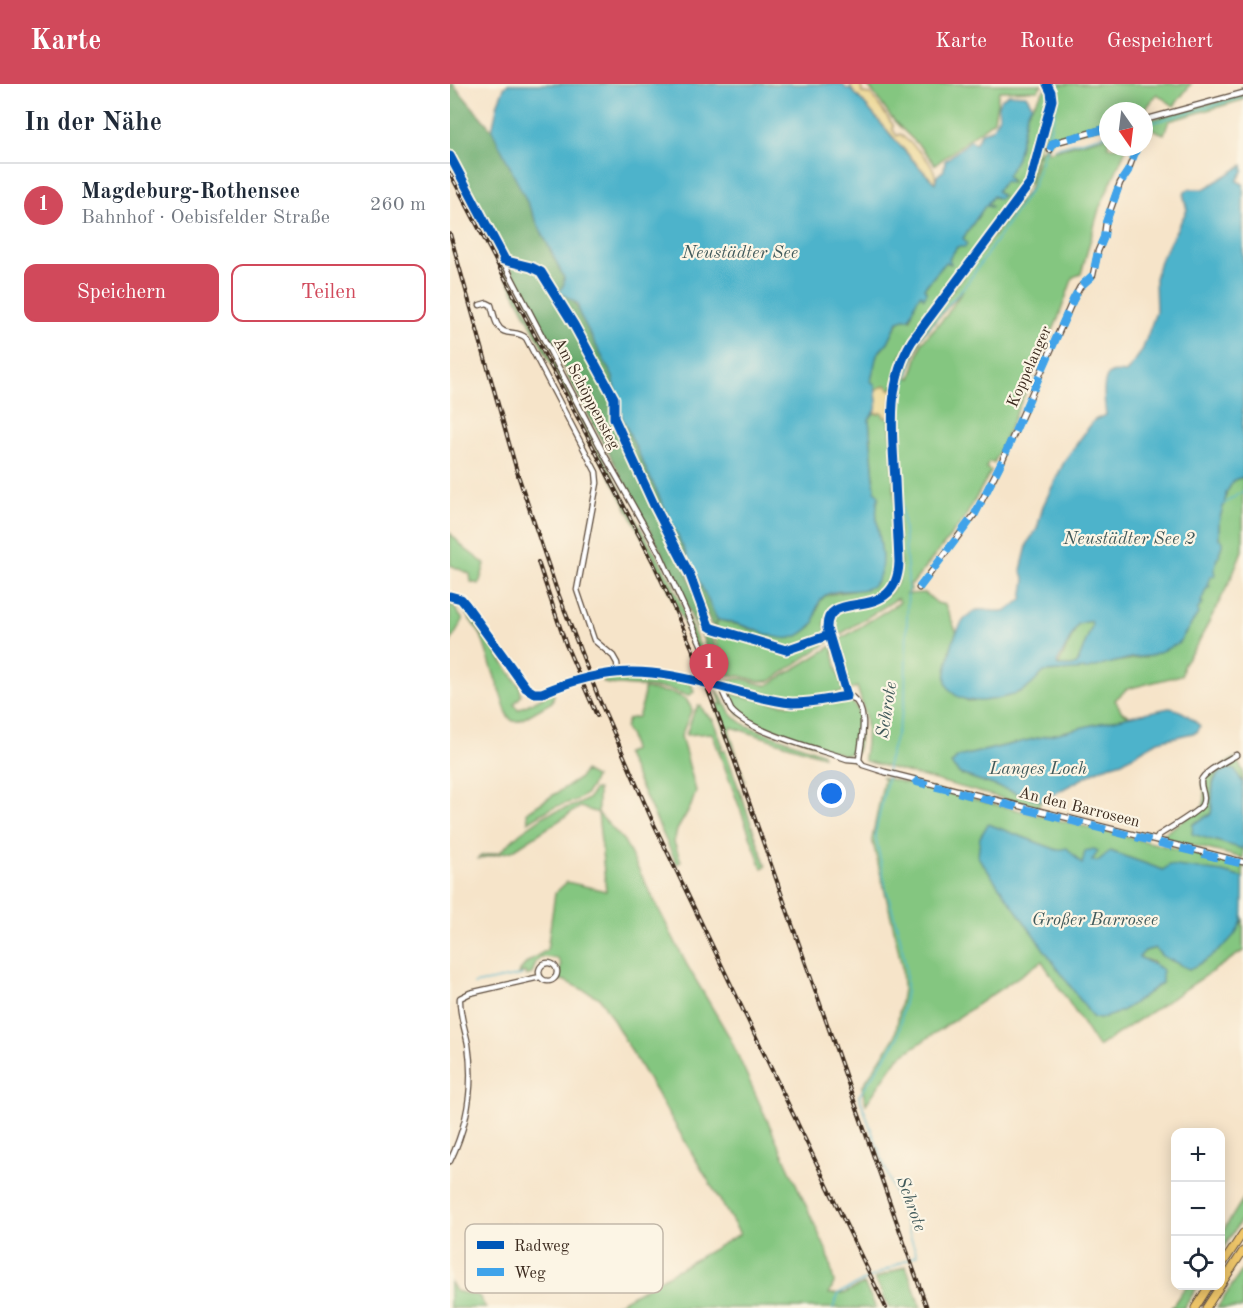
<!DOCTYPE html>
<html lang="de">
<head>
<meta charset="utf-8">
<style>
	:root { --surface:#fff; --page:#f2f2f3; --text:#1f2937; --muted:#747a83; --line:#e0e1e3; --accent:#d1495b }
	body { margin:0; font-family:"Old Standard TT",serif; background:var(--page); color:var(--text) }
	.controls { position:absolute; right:18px; bottom:18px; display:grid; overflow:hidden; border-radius:12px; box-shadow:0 3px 15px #0003 }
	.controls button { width:54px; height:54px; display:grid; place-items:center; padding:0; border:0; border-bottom:2px solid var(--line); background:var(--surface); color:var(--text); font:30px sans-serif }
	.compass { position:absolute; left:649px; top:18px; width:54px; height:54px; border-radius:50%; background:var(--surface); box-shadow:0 3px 15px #0003; rotate:166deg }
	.you { position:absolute; left:382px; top:710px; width:21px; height:21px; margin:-15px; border:4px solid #fff; border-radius:50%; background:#1a73e8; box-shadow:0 0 0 9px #1a73e833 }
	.badge { display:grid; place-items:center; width:39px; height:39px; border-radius:50%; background:var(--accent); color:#fff; font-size:20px; font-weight:700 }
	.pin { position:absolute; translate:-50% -50px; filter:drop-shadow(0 2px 3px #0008) }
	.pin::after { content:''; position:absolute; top:32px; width:21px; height:18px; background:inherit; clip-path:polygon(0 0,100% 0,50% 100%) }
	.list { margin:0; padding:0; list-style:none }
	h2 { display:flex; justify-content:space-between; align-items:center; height:78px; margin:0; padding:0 24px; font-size:26px }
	h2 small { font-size:20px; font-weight:400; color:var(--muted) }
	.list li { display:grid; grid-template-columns:39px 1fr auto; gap:18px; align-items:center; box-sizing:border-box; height:84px; padding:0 24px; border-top:2px solid var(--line) }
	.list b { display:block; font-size:22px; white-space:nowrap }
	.list p { margin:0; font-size:20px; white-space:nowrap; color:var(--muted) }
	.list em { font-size:20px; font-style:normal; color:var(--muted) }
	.actions { display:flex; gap:12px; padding:18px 24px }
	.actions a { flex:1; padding:14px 0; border:2px solid var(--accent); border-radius:12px; text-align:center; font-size:21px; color:var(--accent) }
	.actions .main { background:var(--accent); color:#fff }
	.icon { flex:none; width:33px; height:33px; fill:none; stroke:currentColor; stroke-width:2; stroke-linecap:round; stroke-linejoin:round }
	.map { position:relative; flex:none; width:793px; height:1224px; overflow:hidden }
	header { display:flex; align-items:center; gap:36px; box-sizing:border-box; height:84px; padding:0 30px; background:var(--accent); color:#fff }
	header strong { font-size:28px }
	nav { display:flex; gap:33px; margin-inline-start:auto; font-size:21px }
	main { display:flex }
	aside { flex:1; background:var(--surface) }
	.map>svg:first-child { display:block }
	.green { fill:#84c680; stroke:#60784f; stroke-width:1.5; fill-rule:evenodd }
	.forest { fill:#6bab6e; stroke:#536a46; stroke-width:1.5 }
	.sand { fill:#eeda9e; stroke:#94825e; stroke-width:1.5 }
	.water { fill:#4db3cb; stroke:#446e74; stroke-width:1.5; fill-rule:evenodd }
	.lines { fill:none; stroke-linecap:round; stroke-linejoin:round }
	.stream { stroke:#4db3cb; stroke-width:1.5 }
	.minor-casing { stroke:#574638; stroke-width:7 }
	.highway-casing { stroke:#574638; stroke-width:9 }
	.minor { stroke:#fff; stroke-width:4.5 }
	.highway { stroke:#eec569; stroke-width:7 }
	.rail-casing { stroke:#3b2a1e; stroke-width:4 }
	.rail { stroke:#fcf5e5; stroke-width:1.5; stroke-dasharray:4.5; stroke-linecap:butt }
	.minor-bridge-casing { stroke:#574638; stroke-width:7; stroke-linecap:butt }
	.minor-bridge { stroke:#fff; stroke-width:4.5 }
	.quiet { stroke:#3fa3ea; stroke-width:8; stroke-dasharray:15 8; stroke-linecap:butt }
	.cycleway-casing { stroke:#fcf5e5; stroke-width:13 }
	.cycleway { stroke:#0057b8; stroke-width:9 }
	.labels { text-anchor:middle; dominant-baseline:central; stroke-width:4.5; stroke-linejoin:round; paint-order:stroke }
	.street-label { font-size:16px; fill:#3b2a1e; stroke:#fcf5e5 }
	.water-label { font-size:18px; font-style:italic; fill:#415a5b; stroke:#fcf5e5 }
	.key { fill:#fcf5e5; stroke:#c2b8a9; stroke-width:1.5 }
	.key-label { font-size:16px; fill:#3b2a1e }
</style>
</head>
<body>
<header>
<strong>Karte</strong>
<nav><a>Karte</a><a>Route</a><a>Gespeichert</a></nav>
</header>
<main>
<aside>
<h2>In der Nähe<small></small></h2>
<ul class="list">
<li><span class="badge">1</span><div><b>Magdeburg-Rothensee</b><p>Bahnhof · Oebisfelder Straße</p></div><em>260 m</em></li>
</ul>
<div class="actions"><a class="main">Speichern</a><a>Teilen</a></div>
</aside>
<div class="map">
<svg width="793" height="1224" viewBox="0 0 793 1224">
	<rect width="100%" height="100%" fill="#fcf5e5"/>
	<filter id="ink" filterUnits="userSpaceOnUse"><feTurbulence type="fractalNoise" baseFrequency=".0167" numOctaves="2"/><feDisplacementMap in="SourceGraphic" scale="12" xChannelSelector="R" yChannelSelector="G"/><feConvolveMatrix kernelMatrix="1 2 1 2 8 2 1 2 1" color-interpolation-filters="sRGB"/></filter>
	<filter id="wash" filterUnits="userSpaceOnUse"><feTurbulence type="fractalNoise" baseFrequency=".008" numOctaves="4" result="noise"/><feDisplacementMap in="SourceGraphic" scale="24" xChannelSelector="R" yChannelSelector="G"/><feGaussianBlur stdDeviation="1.35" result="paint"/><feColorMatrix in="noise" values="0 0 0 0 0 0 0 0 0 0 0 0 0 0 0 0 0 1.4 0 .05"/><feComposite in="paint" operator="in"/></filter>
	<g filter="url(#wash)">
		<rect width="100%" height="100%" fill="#f6e4c9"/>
		<!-- green -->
		<path class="green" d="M415 0H592L588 6 549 7 544 36 485 81C474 63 455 50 441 33 432 22 427 10 415 0Z
			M599 0H741L724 22 707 10 694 27H658V41L602 55 600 59 594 61 592 59C597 40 608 19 599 0Z
			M597 2 600 10V18L579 98 461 257 451 272 443 305H439L436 302 425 306V301L421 297 426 272 438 258 446 242 452 235H461L464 218 471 210 474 213V205L496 178 500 180 499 175 535 122H541L537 120 543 111 552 112 547 107 554 97 562 98 557 92 567 74 577 29Z
			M793 10V16L719 37 714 50 694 42 695 37Z
			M658 52V63H677L649 125 631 190 623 193 608 235 544 379 539 378 536 384 541 387 514 435 463 499 460 500 461 506 456 510 475 509 487 519 495 521 507 549 500 566 503 609 518 617 554 613 578 603 594 588 613 587 700 572 742 536 756 505 759 504 758 501 773 458 769 454V437L776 413V409L784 396 793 393V464L780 497 747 561 734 579 732 591 677 605 665 616 672 628 680 632 508 673 501 680 510 690 591 717 588 724 415 677 414 673C419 645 416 630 407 603L398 606 396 601 384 559 450 518 448 514 383 555C361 508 430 534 446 501 449 495 450 489 450 482L443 333 448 294 454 291 449 289 457 267 579 105 590 66 598 62 597 68ZM513 206 496 232 472 258 461 294 457 293 471 253Z
			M0 79 181 426 220 495 266 598 260 596 254 578H252L215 497 0 86Z
			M425 328 427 330 433 329 434 333H440L448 480 446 494 442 502 438 506 417 518 389 522 379 528 375 539 377 550 347 562 335 565 265 544 268 536 293 542 305 547 350 550 362 542 370 517 376 511 402 507 426 499 431 481 426 427 428 411 425 408 419 335Z
			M0 449 14 464 35 480 29 500 21 498 20 490 0 481Z
			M11 518 70 603 71 612 64 620 68 626 102 608 104 611 102 618 69 637H63L58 633 31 551 9 520Z
			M1 519 13 536 0 559V521Z
			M641 537 642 542 627 580 621 582H608L628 540Z
			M263 547 339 568 378 553 380 557 322 596C310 600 302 594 290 592 284 591 280 592 275 589L270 593 273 578Z
			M382 562 386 583 394 606 392 608C348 620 316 611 274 600 288 587 303 601 318 601Z
			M182 590 220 593 241 599 244 608 238 612 219 605 158 600 152 597 156 592Z
			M194 605 223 609 236 615 242 625 231 652 246 707 241 722 227 746 224 758 231 777 227 780 175 669 183 666 180 653 175 644 178 635 188 633 193 618Z
			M267 606 281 630 295 641 372 669 373 672 281 643 279 646 295 698 265 619 273 621 270 617Z
			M275 608 323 619 343 621 400 616C414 627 411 652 407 668L394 671 303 638 289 630Z
			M248 622H251L254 628 263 636 273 662H271L272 666H275L316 782 312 784 262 649 236 651 244 628Z
			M785 674 793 687V699L785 686C752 688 766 709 761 730L743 740 774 758 793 765V774L709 753 753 723 755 715 753 697 757 692Z
			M134 687 145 693C135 721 123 715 100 725 92 729 85 734 78 738L77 728 130 694Z
			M432 693 793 781V794L772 788 747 786H713L661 767 648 777 633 780 607 766 538 740 643 934C669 936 691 912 712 899L703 878 688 873 695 867 705 864 712 872 739 885C764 874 778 858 793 836V867L648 963 592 877 448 974 416 1020 412 1003 445 953 453 905 452 884 443 841 422 755 434 695Z
			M144 706H148V729L174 757 238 883 279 952 378 1170 384 1199 379 1210 395 1209 414 1200 426 1224H160L290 1150 150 914 113 896H108L111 881 107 874 91 873 86 878 82 890 76 892 75 888 69 890C72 879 87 872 97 866L105 809 117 798 156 807 148 729 130 723 62 767 27 775 31 772 50 768 70 749 97 730 129 720 138 715Z
			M793 1115V1133L771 1168V1150Z
			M456 1182 471 1224H439L425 1195Z
			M793 1185V1224H767Z
			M0 1198 5 1207 29 1212 36 1224H0Z
			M736 1202H748L734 1224H721Z"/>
		<!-- forest -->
		<path class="forest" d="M0 0H3L42 46 114 194C114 207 127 216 129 229L163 293 172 334 268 536 265 544 261 541 242 493 170 348 165 336 168 328 162 306 108 212 109 209 107 205H104L88 184 54 172 0 69Z
			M57 178 86 186 93 192 132 258 161 311 165 344 238 491 269 572 270 581 268 585H264L250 547 247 545 213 471Z"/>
		<!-- sand -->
		<path class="sand" d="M402 0H411L412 9 421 10 443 41V46L447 52 450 50C463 62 489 80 485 99 455 69 429 35 400 4Z
			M436 301 439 305H443L440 333H434L433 329H428V330L425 328 427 317 425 306Z"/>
		<!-- water -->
		<path class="water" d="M58 0H392L397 5 400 4C429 35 454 70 485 99L487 92 494 86 495 77 521 56 525 60 532 48 542 45 549 32 548 21 551 15 559 10 576 11 582 21 577 29 567 74 557 92 562 99 554 97 547 107 552 112 549 115 543 112 537 120 542 123 535 122 513 154 517 160 515 163H507L499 175 501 180 496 178 474 204 477 209 474 214 471 210C463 218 465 226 459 235H454L448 237 438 258 427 270 421 297 425 301 427 317 426 326 419 335 425 407 429 412C420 438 440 470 428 495 418 516 380 498 370 517 366 523 366 532 364 539 339 568 319 549 291 541 284 539 276 537 268 536L266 533 172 334 163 293 129 229 128 220 109 208 114 200V194L42 46 48 19 54 4Z
			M793 81V87L787 97 793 100V393L784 396 776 409V413L769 437V454L773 458 769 470 770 472 767 474 764 487 765 490 764 492H761L758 501 760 502 756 505 751 518 753 519 748 525V530L728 560 700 572 681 574 638 585 594 588C588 593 584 600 577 604 558 616 509 627 497 601 493 593 498 578 500 569 502 556 510 537 521 529 531 521 547 531 557 526 562 524 568 518 572 515L575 496 571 486 578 458 587 445 593 422 615 376 644 336 656 331C655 322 650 294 661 289 665 287 672 289 676 289L692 267 706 228 705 194 710 177 737 126 734 113 735 107 739 105H754ZM641 537 642 542 627 580 621 582H608L607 579 628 540Z
			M719 624C733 626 740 633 750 642L747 648 708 657 672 678 652 684 591 717 510 690 501 680 508 673 680 632Z
			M778 685 785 686 793 699V765L742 750 743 740 761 730C765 712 756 692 778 685Z
			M538 740 607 766 617 764 632 780 635 767 644 765 648 767 642 777H648L660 767 713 786 719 781 772 788 793 794C793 805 793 828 792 837 785 857 758 877 739 885L712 872 705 864 695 867 689 873 712 885V899C691 912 669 936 643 934L528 773 530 753Z"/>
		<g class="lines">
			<!-- stream -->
			<path class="stream" d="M697 40 793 13
				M604 64 658 50
				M774 420 793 407
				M24 900 72 891
				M383 1224 389 1209 467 1171 409 1012 448 954 456 907V885L450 853 436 804 425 750 437 696 438 678 451 634 455 614 458 496 445 340 447 326 468 255 518 198 583 102 595 65 607 19 609 0"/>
		</g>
	</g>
	<g filter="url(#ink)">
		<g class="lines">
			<!-- minor casing -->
			<g class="minor-casing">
				<path id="minor" d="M694 36 793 9
					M600 66 603 59 658 44
					M0 76 154 370 210 470 281 626C299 648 368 665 397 675L409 676
					M30 221 37 219 41 221C43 227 44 234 47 240 54 254 66 245 76 254L146 388 147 399 127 506 144 556 163 572 167 579 168 588
					M469 504 525 430 552 377 623 216 630 203 643 191 648 167 654 153 656 138 670 99 678 87 687 63
					M0 512 11 515 16 521 78 607 88 610 99 606
					M150 590 196 587 234 593
					M277 605C304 612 331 620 360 619 374 618 389 610 402 613 420 627 411 657 409 676
					M409 676 413 681 435 688 793 778
					M706 756 709 751C717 746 749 727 752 721 757 713 750 705 751 697 753 688 778 676 786 671
					M89 888a9 9 0 1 1 18 0a9 9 0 1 1-18 0Z
					M0 1077C18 1040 24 1000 18 960 15 945 9 929 10 914L20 909 90 893"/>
			</g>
			<!-- highway casing -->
			<g class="highway-casing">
				<path id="highway" d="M770 1184 793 1149
					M745 1224 759 1202
					M756 1224 793 1167"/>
			</g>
			<!-- minor -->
			<use href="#minor" class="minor"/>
			<!-- highway -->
			<use href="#highway" class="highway"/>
			<!-- rail casing -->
			<g class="rail-casing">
				<path id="rail" d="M0 89 204 480 242 564 280 664 477 1224
					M0 150 68 391 106 504 149 615 202 736 436 1224
					M88 478 116 561 147 632"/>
			</g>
			<!-- rail -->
			<use href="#rail" class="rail"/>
			<!-- minor-bridge casing -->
			<g class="minor-bridge-casing">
				<path id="minor-bridge" d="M234 593 277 605
					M99 606 128 595 150 590"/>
			</g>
			<!-- minor-bridge -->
			<use href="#minor-bridge" class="minor-bridge"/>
			<!-- quiet -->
			<path class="quiet" d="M694 36H695
				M600 66 603 59 658 44
				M469 504 525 430 552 377 623 216 630 203 643 191 648 167 654 153 656 138 670 99 678 87 687 63
				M464 695 467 698 793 780"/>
			<!-- cycleway casing -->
			<g class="cycleway-casing">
				<path id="cycleway" d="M0 72 55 176
					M53 176 81 183 91 188 124 241 164 314V334L204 421 240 491 259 542 262 544 336 566 379 551
					M0 512 11 515 16 521 76 604 84 609H92C161 580 200 584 271 603 294 609 318 617 342 619 362 619 378 615 397 612L377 544C376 502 447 543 449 478 448 451 446 423 445 396 442 349 436 299 462 257L580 99 602 16 601 8 597 0"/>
			</g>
			<!-- cycleway -->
			<use href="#cycleway" class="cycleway"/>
		</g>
	</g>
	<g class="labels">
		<!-- street labels -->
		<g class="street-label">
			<text transform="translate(580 283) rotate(-66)">Koppelanger</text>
			<text transform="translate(136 310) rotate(62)">Am Schöppensteg</text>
			<text transform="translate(629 724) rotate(14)">An den Barroseen</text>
		</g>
		<!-- water labels -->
		<g class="water-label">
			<text x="290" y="169">Neustädter See</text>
			<text x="679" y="455">Neustädter See 2</text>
			<text transform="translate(437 626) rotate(-81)">Schrote</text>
			<text x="588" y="685">Langes Loch</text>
			<text x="645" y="836">Großer Barrosee</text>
			<text transform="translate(461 1120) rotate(70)">Schrote</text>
		</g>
	</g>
	<!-- legend -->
	<rect x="15" y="1140" width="198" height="69" rx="9" class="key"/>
	<rect x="27" y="1157" width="27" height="8" fill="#0057b8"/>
	<rect x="27" y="1184" width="27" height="8" fill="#3fa3ea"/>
	<g class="key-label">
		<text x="64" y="1167">Radweg</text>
		<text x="64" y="1194">Weg</text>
	</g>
</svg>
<div class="controls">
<button>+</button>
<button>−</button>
<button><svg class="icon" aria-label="locate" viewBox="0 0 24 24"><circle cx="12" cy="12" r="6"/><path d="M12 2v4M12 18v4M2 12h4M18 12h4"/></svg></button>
</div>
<svg class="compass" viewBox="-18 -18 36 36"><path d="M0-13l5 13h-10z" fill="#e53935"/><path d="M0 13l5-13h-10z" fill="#747a83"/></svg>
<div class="you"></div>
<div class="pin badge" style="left:259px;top:610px">1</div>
</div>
</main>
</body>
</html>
